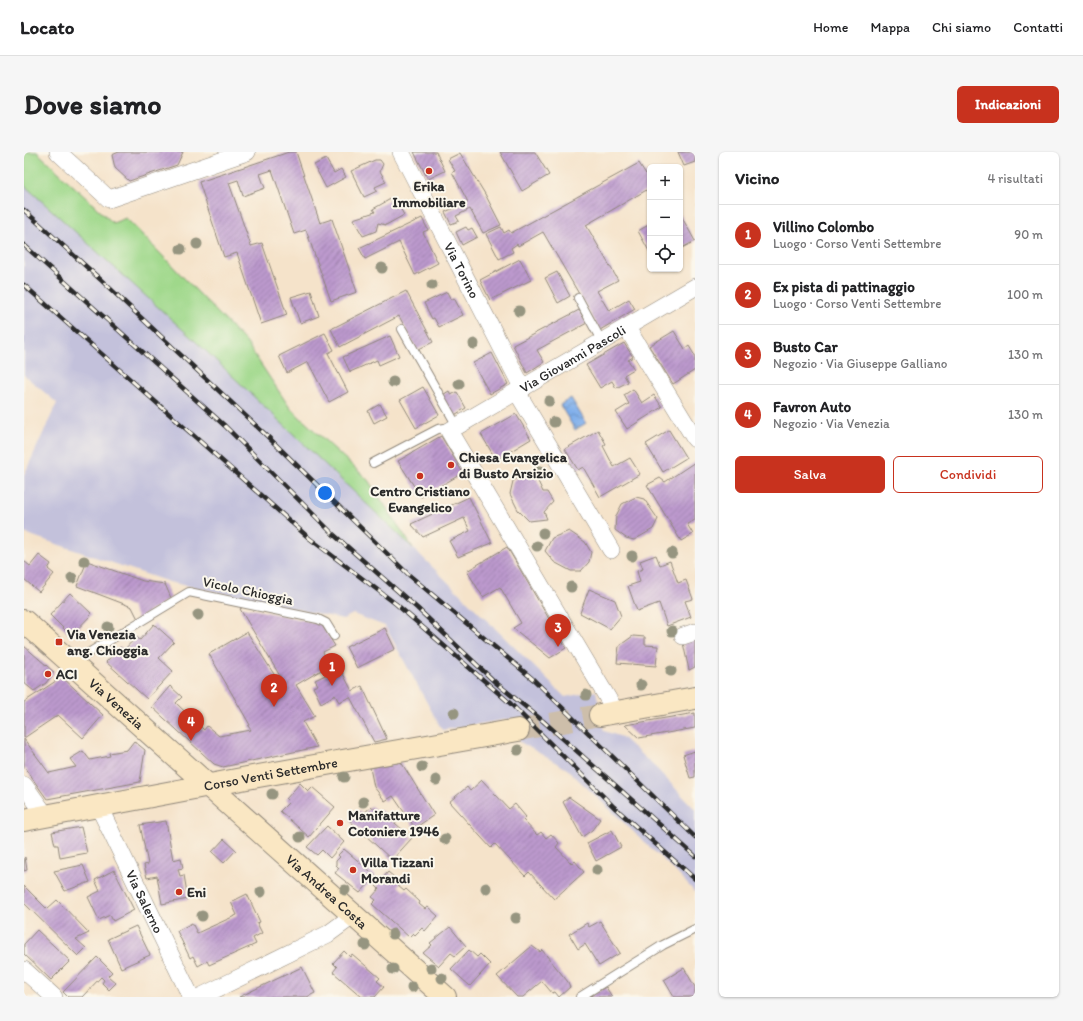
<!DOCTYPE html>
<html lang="it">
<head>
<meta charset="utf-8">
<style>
	:root { --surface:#fff; --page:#f6f6f6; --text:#202124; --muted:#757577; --line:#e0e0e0; --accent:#c8321e }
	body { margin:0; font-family:Itim,sans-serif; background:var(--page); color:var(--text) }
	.controls { position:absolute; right:12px; top:12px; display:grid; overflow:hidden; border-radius:6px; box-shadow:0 1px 3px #0004 }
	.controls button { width:36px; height:36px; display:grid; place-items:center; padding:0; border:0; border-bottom:1px solid var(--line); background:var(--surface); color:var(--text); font:20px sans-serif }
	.you { position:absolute; left:301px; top:341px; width:14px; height:14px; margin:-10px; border:3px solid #fff; border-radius:50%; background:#1a73e8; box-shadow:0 0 0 6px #1a73e833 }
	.badge { display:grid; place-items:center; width:26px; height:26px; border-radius:50%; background:var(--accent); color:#fff; font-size:13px; font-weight:700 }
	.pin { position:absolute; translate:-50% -33px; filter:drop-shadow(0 1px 2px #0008) }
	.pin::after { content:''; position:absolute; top:21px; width:14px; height:12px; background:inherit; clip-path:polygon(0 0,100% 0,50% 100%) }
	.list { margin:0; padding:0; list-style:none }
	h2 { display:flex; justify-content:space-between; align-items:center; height:52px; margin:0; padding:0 16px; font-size:17px }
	h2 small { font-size:13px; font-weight:400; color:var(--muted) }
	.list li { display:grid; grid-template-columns:26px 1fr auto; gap:12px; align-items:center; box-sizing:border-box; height:60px; padding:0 16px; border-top:1px solid var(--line) }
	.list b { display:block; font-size:15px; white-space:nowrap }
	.list p { margin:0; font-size:13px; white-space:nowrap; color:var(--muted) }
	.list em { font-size:13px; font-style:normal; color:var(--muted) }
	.actions { display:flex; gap:8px; padding:12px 16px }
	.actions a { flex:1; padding:9px 0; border:1px solid var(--accent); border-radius:6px; text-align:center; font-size:14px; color:var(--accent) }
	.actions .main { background:var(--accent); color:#fff }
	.icon { flex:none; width:22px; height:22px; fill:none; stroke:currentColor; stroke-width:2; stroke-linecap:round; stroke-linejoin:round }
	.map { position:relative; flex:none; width:671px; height:845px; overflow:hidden; border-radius:6px }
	header { display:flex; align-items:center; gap:24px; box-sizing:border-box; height:56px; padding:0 20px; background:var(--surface); border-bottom:1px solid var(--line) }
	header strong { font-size:19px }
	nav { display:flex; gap:22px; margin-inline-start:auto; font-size:14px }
	.intro { display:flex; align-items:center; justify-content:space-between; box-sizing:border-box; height:96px; padding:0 24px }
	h1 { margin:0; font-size:28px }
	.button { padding:10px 18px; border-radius:6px; background:var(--accent); color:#fff; font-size:14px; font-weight:700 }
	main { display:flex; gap:24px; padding:0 24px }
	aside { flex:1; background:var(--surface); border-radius:6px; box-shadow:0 1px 3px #0004 }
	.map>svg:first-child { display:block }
	.industrial { fill:#c3c1db }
	.green { fill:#9fd88a; stroke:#65825a }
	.water { fill:url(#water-waves); stroke:#566d8b }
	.building { fill:url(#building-hatch) }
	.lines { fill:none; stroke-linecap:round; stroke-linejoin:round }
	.secondary-tunnel { stroke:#cdbeaa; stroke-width:22; stroke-dasharray:22 11; stroke-linecap:butt }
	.lane-casing { stroke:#90877a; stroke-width:10 }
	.street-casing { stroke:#90877a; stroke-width:18 }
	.secondary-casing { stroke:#90877a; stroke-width:24 }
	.lane { stroke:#fff; stroke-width:8 }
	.street { stroke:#fff; stroke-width:17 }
	.secondary { stroke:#fae7c3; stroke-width:22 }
	.rail-casing { stroke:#2b2b2b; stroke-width:4.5 }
	.rail { stroke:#fbf7ec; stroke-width:3; stroke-dasharray:9; stroke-linecap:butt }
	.tree { fill:#969580 }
	.poi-dot { fill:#c8321e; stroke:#fbf7ec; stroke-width:1.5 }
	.labels { text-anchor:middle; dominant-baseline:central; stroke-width:4; stroke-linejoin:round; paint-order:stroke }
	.poi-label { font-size:14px; font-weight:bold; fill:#2b2b2b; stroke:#fbf7ec; text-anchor:start }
	.street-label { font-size:14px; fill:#2b2b2b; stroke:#fbf7ec }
</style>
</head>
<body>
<header>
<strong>Locato</strong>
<nav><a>Home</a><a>Mappa</a><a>Chi siamo</a><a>Contatti</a></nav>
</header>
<div class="intro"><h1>Dove siamo</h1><a class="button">Indicazioni</a></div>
<main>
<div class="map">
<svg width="671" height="845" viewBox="0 0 671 845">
	<defs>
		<pattern id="water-waves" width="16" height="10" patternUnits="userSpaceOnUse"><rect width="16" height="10" fill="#80afeb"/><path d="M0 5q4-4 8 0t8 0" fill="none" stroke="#698fbf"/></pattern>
		<pattern id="building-hatch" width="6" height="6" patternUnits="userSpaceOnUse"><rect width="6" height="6" fill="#bc99cd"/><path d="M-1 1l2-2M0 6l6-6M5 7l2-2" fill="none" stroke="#997da7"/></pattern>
	</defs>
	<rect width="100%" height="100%" fill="#fbf7ec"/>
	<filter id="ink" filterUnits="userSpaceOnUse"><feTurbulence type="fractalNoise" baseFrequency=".025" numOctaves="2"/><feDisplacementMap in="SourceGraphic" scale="8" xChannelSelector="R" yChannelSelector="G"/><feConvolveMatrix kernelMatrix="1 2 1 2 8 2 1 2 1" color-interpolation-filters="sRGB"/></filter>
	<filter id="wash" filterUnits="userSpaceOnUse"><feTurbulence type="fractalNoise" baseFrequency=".012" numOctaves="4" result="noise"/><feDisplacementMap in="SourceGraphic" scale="16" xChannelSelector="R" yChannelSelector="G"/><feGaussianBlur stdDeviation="0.9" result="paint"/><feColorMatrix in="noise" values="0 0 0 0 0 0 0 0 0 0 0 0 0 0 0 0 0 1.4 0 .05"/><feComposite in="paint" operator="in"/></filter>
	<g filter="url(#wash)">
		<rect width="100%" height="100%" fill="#f5e3ca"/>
		<!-- industrial -->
		<path class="industrial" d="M0 0H13L89 71 102 66 222 190 266 256 344 328 389 396 541 545 572 539 580 579 598 585 633 617 671 657V740L650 718 543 617 496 590 492 566 418 578 361 474 329 462 319 467 145 430 0 381V323L33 251 0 223Z"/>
		<!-- green -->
		<path class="green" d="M0 0H13L89 71 102 66 222 190 266 256 344 328 389 396 181 198 0 33Z"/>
		<!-- water -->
		<path class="water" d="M547 246 562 271 551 278 536 253Z"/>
		<g id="blocks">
			<!-- building -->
			<path class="building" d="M95 0H159L153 13 105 29 91 16 88 3Z
				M265 0H272L296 71 308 67 333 140 307 149 282 78 270 82 248 18 236 22 241 36 219 44 214 28 205 31 227 94 238 91 263 163 237 172 213 101 200 105 175 30Z
				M390 0H412L421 19 404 27Z
				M476 0H511L525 23 498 39Z
				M654 0H671V10L660 14Z
				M436 1 461 42 477 73 459 81 446 57 432 64 435 69 427 72 421 60 444 50 428 20 431 19 424 7Z
				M302 7 310 21 317 17 322 25 302 36 290 13Z
				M351 8H356L359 12 356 19 362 30 351 35 353 39 340 45 327 19Z
				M615 11 622 22 626 20V36L562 73 594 128 573 139 585 159 605 147 611 157 576 178 519 80 494 94 493 92 487 96 489 100 475 107 462 82 477 75 480 81 485 78 487 81Z
				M370 45 380 63 362 73 354 71 352 79 339 84 329 67 351 60 349 57Z
				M656 62 671 89 656 97Z
				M398 66 404 78 399 80 414 111 391 123 375 90 341 107 335 96Z
				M626 72V101L614 79Z
				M442 75 444 78 448 76 453 85 438 93 432 80Z
				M496 107 507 128 466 148 456 128Z
				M533 120 546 144 534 151 521 126Z
				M287 139 295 164 276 171 267 145Z
				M382 139 409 190 393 198 375 164 316 195 307 177Z
				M423 140 427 148 430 146 439 163 415 175 410 166 408 167 400 151Z
				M555 158 563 171 513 198 520 210 503 221 489 193Z
				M650 179 661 197 665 194 671 204V218L649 232 625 194Z
				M301 181 310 198 304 201 324 240 305 250 284 210 263 221 255 204Z
				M366 184 375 204 355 213 353 208 326 220 319 205Z
				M600 191 609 205 604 208 610 217 600 223 604 230 592 236 588 229 576 236 562 213Z
				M468 201 484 232 466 242 449 211Z
				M399 235 415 263 392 276 376 248Z
				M609 237 618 251 630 243 638 255 603 277 592 260 605 252 600 243Z
				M425 239 427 243 433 240 442 256 429 264 417 244Z
				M356 252 363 264 350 271 344 259Z
				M492 262 507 287 472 308 457 282Z
				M574 278 582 292 579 294 590 315 606 306 616 322 576 345 559 315 554 318 541 297Z
				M645 278 662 306 639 320 622 292Z
				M417 284 439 321 397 345 374 309Z
				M671 310V368L663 372 669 382 657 389 623 333 636 326 641 330Z
				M498 323 512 325 519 340H523L529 350 520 360 523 367 505 369 494 358 486 342 489 329Z
				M445 345 468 391 434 405 425 389 446 379 440 366 399 385 387 372Z
				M612 345 620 347 634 367 629 377 610 388 602 386 591 378 592 364 598 352Z
				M545 379 561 390 567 400 565 410 557 419H547L530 410 521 399 528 386Z
				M483 395 542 496 526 506 489 476 497 471 476 435 459 445 443 419Z
				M15 403 27 412 24 417 30 422 15 440 0 427V409L6 414Z
				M632 403 636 413 646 409 654 431 662 428 669 447 661 449 667 465 643 474 635 451 613 459 604 434 616 430 613 419 619 417 616 409Z
				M63 409 119 429 141 432 147 446 114 467 108 455 53 434Z
				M565 437 591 448 597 464 586 477 556 461Z
				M46 441 68 462 47 484 26 463Z
				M219 455 297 472 311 494 299 500 306 513 272 533 291 564 279 570 293 595 199 615 190 612 128 555 146 534 158 545 152 551 180 578 183 574 195 584 227 578 224 574 226 573 185 502 223 480 255 530 256 524 216 457Z
				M130 472 150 490 135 506 149 519 123 547 82 510 96 495 100 498 112 485 116 488Z
				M361 476 371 497 333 516 322 495Z
				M609 484 621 485V493L634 494 632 514 593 511 595 494Z
				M671 487V515L665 518 659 491Z
				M0 494 30 520 22 531 10 539 0 531Z
				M316 516 328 539 338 534 363 587 350 590 326 545 315 550 311 543 297 551 289 535 294 533 291 528Z
				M38 525 79 563 59 586 34 563 0 586V550Z
				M671 561V576L615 586 601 573Z
				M0 587 25 621 52 615 46 607 59 599 66 608 86 604 85 601 103 598 110 589 121 598 116 630 23 647 0 615Z
				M671 599V625L666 626 659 603Z
				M377 610 410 663 391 676 369 644 361 649 350 635 346 616Z
				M458 628 485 657 491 652 502 665 499 668 513 683 517 680 522 686 527 682 535 691 532 695 548 712 551 709 560 720 530 747 505 720 501 724 471 692 467 696 425 650 443 635 446 639Z
				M276 631 284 639 288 635 311 655 285 685 256 659 265 650 262 647Z
				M545 645 576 667 568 678 558 685 539 650Z
				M347 654 354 660 356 658 388 686 368 708 326 669 335 659 339 663Z
				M142 669 149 708 157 706 159 716 154 717 156 724 160 723 164 747 138 752 133 724 123 726 120 713 124 712 116 673Z
				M303 674 320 690 306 706 298 698 293 703 283 695Z
				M57 675 63 701 36 706 34 693H31L28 680Z
				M588 678 597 695 572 709 563 691Z
				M200 687 212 698 200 711 188 700Z
				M320 697 352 724 336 741 311 721 315 716 312 713V709L316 705 314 703Z
				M1 705 3 718 0 719V706Z
				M59 713 66 730 41 739 30 719Z
				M90 718 110 758 89 769 86 763 75 768 64 745 76 739 71 728Z
				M364 720 377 731 374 734 380 739 382 737 396 750 395 752 401 757 404 755 414 764 401 779 398 776 391 783 389 781 385 785 348 752 352 748 348 745 355 737 352 734Z
				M0 734 23 757 33 748 65 781 52 787 62 796 54 804 0 751Z
				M223 742 236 770 233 771 238 781 229 786 232 792 185 813 183 809 174 814 169 804 166 806 153 779 168 771 173 781 213 763 207 750Z
				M576 769 596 801 575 814 561 792 554 797 545 782 563 771 565 775Z
				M112 774 126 803 97 816 84 787Z
				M426 775 442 794 431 804 427 801 415 814 399 801 408 793 406 791Z
				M13 778 46 809 27 828 0 802V792Z
				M508 794 516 800 518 798 544 830 546 835 535 845 531 840 528 841 518 829 499 845H493L473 824Z
				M445 798 453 805 456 802 466 812 446 834 427 817Z
				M320 799 326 805 328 802 356 826 353 829 360 835 351 845H338L309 820 313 815 309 811Z
				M73 805 88 820 84 824 92 831 85 838 78 831 80 828 77 825 58 845H44L39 840Z
				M278 815 291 841 283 845H215Z
				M660 816 671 835V845H650L640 828Z
				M582 835 588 845H565L571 841Z"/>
		</g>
	</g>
	<g filter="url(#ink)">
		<use href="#blocks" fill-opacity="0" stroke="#90877a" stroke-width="1"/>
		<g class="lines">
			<!-- secondary-tunnel -->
			<path class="secondary-tunnel" d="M494 578 576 563"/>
			<!-- lane casing -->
			<g class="lane-casing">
				<path id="lane" d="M554 146 578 190
					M378 177 433 274
					M349 311 414 277 421 276 425 279
					M48 511 165 440 294 467 302 471 310 484
					M556 845 639 793 671 777"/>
			</g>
			<!-- street casing -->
			<g class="street-casing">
				<g id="street">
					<path d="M34 0 85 47 223 0"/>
					<path id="s1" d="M377 0 499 237"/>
					<path d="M603 176 671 287"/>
					<path d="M493 240 587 398"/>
					<path d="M659 484 671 480"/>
					<path id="s2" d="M592 560 425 279 671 135"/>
					<path d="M0 633 22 664"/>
					<path id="s3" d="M75 655 167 845"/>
					<path d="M0 818 30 845"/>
					<path d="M176 845 304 782 330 763"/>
				</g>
			</g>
			<!-- secondary casing -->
			<g class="secondary-casing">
				<g id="secondary">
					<path id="s4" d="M0 469 421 845"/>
					<path d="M576 563 671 546"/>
					<path id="s5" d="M0 668 223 626 494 578"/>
				</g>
			</g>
			<!-- lane -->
			<use href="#lane" class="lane"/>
			<!-- street -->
			<use href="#street" class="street"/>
			<!-- secondary -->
			<use href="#secondary" class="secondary"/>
			<!-- rail casing -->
			<g class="rail-casing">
				<path id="rail" d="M0 58 77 128 242 283 385 423 510 528 671 685
					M0 93 201 274 309 382 393 456 471 530 519 569 671 704
					M0 133 285 386 372 452 487 552 590 655 671 727"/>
			</g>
			<!-- rail -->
			<use href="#rail" class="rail"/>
		</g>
		<!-- trees -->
		<g class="tree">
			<circle cx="173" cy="92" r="5.5"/>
			<circle cx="157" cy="97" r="5.5"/>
			<circle cx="358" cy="116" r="5.5"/>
			<circle cx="408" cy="133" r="5.5"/>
			<circle cx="495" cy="159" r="5.5"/>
			<circle cx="450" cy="192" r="5.5"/>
			<circle cx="369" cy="230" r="5.5"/>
			<circle cx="435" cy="232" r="5.5"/>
			<circle cx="525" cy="249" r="5.5"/>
			<circle cx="530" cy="270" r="5.5"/>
			<circle cx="516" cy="319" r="5.5"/>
			<circle cx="519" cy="381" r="5.5"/>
			<circle cx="513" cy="394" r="5.5"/>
			<circle cx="648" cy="401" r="5.5"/>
			<circle cx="608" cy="404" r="5.5"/>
			<circle cx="60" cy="409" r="5.5"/>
			<circle cx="48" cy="426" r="5.5"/>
			<circle cx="547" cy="435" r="5.5"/>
			<circle cx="174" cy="463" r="5.5"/>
			<circle cx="84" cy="475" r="5.5"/>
			<circle cx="648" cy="479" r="5.5"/>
			<circle cx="647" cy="519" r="5.5"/>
			<circle cx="617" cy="533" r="5.5"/>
			<circle cx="562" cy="543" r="5.5"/>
			<circle cx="430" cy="561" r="5.5"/>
			<circle cx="494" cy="598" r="5.5"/>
			<circle cx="398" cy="615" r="5.5"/>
			<circle cx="320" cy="625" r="5.5"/>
			<circle cx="412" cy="628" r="5.5"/>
			<circle cx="248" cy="642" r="5.5"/>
			<circle cx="339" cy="650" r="5.5"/>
			<circle cx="276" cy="685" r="5.5"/>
			<circle cx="421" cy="687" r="5.5"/>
			<circle cx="573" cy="718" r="5.5"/>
			<circle cx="462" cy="736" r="5.5"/>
			<circle cx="321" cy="738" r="5.5"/>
			<circle cx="237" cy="740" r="5.5"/>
			<circle cx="178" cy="764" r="5.5"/>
			<circle cx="492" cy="766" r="5.5"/>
			<circle cx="369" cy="782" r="5.5"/>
			<circle cx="341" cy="793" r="5.5"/>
			<circle cx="407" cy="816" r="5.5"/>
			<circle cx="369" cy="817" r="5.5"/>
			<circle cx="418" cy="826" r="5.5"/>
			<circle cx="388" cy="835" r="5.5"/>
		</g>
	</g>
	<!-- markers -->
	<g class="poi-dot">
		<circle cx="405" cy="19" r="4"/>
		<circle cx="427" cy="313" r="4"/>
		<circle cx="396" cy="324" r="4"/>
		<rect x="31" y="486" width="8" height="8" rx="2"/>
		<circle cx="24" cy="522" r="4"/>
		<circle cx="316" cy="671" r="4"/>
		<circle cx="329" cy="718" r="4"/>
		<circle cx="155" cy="740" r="4"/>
	</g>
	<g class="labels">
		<!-- poi labels -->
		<g class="poi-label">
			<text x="405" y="34" text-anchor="middle">Erika<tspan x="405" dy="16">Immobiliare</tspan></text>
			<text x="435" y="305">Chiesa Evangelica<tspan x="435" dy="16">di Busto Arsizio</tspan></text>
			<text x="396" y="339" text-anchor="middle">Centro Cristiano<tspan x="396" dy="16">Evangelico</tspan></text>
			<text x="43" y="482">Via Venezia<tspan x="43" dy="16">ang. Chioggia</tspan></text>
			<text x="32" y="522">ACI</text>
			<text x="324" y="663">Manifatture<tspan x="324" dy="16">Cotoniere 1946</tspan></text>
			<text x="337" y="710">Villa Tizzani<tspan x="337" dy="16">Morandi</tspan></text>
			<text x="163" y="740">Eni</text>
		</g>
		<!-- street labels -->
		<g class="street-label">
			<text stroke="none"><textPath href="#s1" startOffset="133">Via Torino</textPath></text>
			<text stroke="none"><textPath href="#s2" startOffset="470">Via Giovanni Pascoli</textPath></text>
			<text transform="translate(224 439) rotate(12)">Vicolo Chioggia</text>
			<text stroke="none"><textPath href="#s4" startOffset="124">Via Venezia</textPath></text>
			<text stroke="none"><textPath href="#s5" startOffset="251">Corso Venti Settembre</textPath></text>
			<text stroke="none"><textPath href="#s4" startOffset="406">Via Andrea Costa</textPath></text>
			<text stroke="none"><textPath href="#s3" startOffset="105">Via Salerno</textPath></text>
		</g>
	</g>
</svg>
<div class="controls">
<button>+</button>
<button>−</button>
<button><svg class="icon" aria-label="locate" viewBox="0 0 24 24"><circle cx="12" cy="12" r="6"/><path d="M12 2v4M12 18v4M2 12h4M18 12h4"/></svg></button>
</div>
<div class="you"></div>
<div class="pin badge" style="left:308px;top:534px">1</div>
<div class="pin badge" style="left:250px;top:555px">2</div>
<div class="pin badge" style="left:534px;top:495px">3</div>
<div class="pin badge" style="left:167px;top:589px">4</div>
</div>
<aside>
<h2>Vicino<small>4 risultati</small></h2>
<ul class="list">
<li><span class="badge">1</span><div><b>Villino Colombo</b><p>Luogo · Corso Venti Settembre</p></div><em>90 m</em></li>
<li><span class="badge">2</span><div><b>Ex pista di pattinaggio</b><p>Luogo · Corso Venti Settembre</p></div><em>100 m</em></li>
<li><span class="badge">3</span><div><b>Busto Car</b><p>Negozio · Via Giuseppe Galliano</p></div><em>130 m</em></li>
<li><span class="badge">4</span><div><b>Favron Auto</b><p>Negozio · Via Venezia</p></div><em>130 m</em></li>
</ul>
<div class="actions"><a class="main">Salva</a><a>Condividi</a></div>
</aside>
</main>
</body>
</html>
